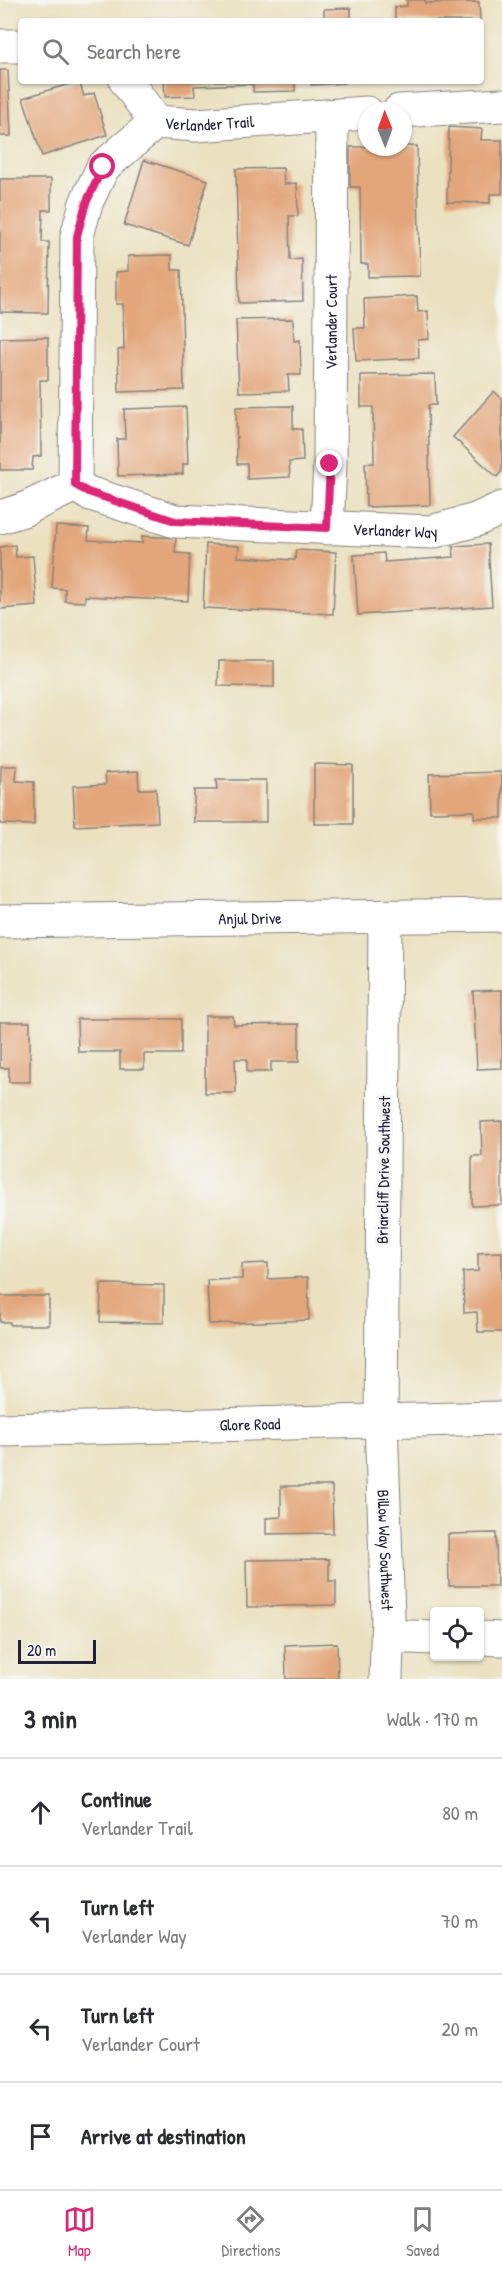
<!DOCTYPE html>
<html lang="en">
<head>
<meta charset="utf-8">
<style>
	:root { --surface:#fff; --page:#f2f2f3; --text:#2b2b33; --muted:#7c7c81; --line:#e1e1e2; --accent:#db2777 }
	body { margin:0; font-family:"Patrick Hand",sans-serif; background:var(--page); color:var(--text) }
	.controls { position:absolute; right:18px; bottom:18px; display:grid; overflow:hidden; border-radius:6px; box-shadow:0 2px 4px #0004 }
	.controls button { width:54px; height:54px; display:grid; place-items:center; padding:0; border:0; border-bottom:2px solid var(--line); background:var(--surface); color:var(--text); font:30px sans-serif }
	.compass { position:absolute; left:358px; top:102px; width:54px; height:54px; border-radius:50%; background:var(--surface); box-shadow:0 2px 4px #0004; rotate:359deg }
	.scale { position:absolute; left:18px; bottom:15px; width:78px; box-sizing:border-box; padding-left:6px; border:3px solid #22223b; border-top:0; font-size:16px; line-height:21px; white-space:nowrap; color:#22223b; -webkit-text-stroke:4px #f6f6f2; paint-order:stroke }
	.stop { position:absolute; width:18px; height:18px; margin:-14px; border:4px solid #db2777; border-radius:50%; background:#fff }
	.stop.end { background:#db2777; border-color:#fff; box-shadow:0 2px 6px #0008 }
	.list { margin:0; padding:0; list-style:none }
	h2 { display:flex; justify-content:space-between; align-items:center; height:78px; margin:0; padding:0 24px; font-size:26px }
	h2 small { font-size:20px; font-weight:400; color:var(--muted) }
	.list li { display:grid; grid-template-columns:39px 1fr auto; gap:18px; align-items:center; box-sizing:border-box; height:108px; padding:0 24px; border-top:2px solid var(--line) }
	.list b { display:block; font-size:22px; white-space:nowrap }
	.list p { margin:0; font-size:20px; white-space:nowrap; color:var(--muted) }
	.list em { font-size:20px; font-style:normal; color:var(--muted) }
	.icon { flex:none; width:33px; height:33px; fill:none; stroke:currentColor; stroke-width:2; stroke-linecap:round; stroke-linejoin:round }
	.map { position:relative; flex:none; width:502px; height:1679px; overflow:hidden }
	.search { position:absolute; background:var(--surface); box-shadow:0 2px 4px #0004; left:18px; right:18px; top:18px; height:66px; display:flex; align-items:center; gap:15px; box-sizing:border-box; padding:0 21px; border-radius:6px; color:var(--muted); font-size:22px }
	.sheet { height:510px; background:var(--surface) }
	nav { display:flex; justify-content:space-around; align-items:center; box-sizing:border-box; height:84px; border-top:2px solid var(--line); background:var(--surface); font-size:16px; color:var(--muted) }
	nav a { display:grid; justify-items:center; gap:3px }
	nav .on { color:var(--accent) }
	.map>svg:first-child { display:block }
	.building { fill:#e3a67a }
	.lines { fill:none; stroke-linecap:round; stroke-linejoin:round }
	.minor-casing { stroke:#86827e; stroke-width:35 }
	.minor { stroke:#fff; stroke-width:33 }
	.route { stroke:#db2777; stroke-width:8 }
	.labels { text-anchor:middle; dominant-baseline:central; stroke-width:6; stroke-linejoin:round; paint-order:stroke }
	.street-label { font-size:16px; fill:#22223b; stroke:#f6f6f2 }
</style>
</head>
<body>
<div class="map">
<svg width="502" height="1679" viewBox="0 0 502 1679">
	<rect width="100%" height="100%" fill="#f6f6f2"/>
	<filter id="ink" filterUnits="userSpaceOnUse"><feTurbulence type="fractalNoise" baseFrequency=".0167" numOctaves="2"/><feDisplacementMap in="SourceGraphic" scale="12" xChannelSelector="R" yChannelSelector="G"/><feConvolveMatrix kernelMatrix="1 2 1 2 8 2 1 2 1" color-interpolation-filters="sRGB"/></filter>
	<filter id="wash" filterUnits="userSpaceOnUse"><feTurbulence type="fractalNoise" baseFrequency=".008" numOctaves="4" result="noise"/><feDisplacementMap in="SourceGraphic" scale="24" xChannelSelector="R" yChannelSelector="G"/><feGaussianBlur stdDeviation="1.35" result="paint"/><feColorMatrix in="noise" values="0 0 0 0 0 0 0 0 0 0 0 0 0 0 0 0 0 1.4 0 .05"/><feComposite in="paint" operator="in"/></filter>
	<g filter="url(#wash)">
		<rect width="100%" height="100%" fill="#ebe1c0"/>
		<g id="blocks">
			<!-- building -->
			<path class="building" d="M407 0H425V3L479 2 480 21H395V7L407 6Z
				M351 8V21H324V9Z
				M0 70H8L11 136H0Z
				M79 81 84 96 94 93 107 135 42 156 23 98Z
				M164 81H295V91L253 92V84L194 86 195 96 165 97Z
				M311 81H344V83L311 85Z
				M449 127 482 129 481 140H502V194H490V203L447 202Z
				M403 146H417L420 276 368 277V264H361L360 187H350V147Z
				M144 160 208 180 188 245 124 225Z
				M283 168 284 184 297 183 298 216H289L290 260 302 259 303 301 239 303 236 169Z
				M0 179H51V210H43L42 242H49L48 313 0 312Z
				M172 255V270H181L184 390 119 392 118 350 124 349 123 304H116V272L128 271V256Z
				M417 296 418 312 428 311 429 339 418 340 419 358 356 361 354 328H365L364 299Z
				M293 319 294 341 300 340 301 375H288L289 391 239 392 236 320Z
				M48 337V380H40L41 456 33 457 32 470H0V338Z
				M435 374 436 405H428L430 505 366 507 365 463H374L373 407H361V375Z
				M494 391 502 399V471L497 477 453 437Z
				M293 406V429H302L303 461 289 462 290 477 247 479V464H237L236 407Z
				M186 407 188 464H183V474L118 476 117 439H125L124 409Z
				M56 526 89 528 88 540 142 543V536L176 538 175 553 190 554 188 601 85 596V602L65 601V589L52 588Z
				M206 544 239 546 238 557 295 560 296 550 336 552 333 614 203 608Z
				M488 544 492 606 358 615 354 555 384 553 385 562 454 557 453 546Z
				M15 545 16 557 33 556 37 606 0 609V547Z
				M219 661H274V687L218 686Z
				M314 764 353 765V824H314Z
				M1 766H17L16 781 34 782V825L0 824Z
				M138 771 139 789H156L158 822 75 826 73 786 106 784 105 773Z
				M502 772V818H474V811L430 812 429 774Z
				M216 780H266V822H194V790H217Z
				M502 990V1068L477 1069 473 991Z
				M205 1016H233L234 1025 299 1024V1062H271V1072H247V1059H235L236 1093H205Z
				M77 1019H181V1054H144V1069H120V1052H78Z
				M0 1022H30V1082H9V1068H0Z
				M502 1121V1205L472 1206V1156H482L481 1122Z
				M502 1252V1332H478L477 1312 464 1313 463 1272 478 1271V1253Z
				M268 1263V1279L308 1277 309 1320 209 1324 207 1280 242 1279V1264Z
				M101 1284 164 1285V1323L100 1322Z
				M0 1296H49V1325H10V1322H0Z
				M281 1486H332L333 1533 266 1534V1518L281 1517Z
				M496 1533 497 1586H449L448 1534Z
				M329 1559V1581H336V1605L247 1607 246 1560Z
				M337 1643 338 1679H286L285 1645Z"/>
		</g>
	</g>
	<g filter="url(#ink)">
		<use href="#blocks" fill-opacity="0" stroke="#86827e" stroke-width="1.5"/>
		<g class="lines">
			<!-- minor casing -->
			<g class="minor-casing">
				<g id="minor">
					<path d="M0 46H21"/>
					<path d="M126 81 156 122"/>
					<path d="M399 111 502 105"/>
					<path id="s1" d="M75 485 77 236 86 203 103 167 156 122 196 125 367 113"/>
					<path id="s2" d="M75 485 88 493 175 521 431 532 476 520 502 508"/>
					<path d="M0 517 23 510 75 485"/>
					<path id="s3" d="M327 528 330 464 332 116"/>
					<path id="s4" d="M385 917 381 1422 388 1616 386 1679"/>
					<path id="s5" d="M0 921 502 915"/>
					<path id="s6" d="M0 1430 502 1418"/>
					<path d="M387 1636 434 1638"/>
					<path d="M480 1638 502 1639"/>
				</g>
			</g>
			<!-- minor -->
			<use href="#minor" class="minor"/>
		</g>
	</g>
	<g class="lines" filter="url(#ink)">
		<!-- route -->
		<path class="route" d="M103 167 86 203 77 236 75 485 88 492 175 521 327 528 330 464"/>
	</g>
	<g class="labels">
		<!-- street labels -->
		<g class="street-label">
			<text stroke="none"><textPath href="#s1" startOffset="446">Verlander Trail</textPath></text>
			<text stroke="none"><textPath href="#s3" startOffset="206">Verlander Court</textPath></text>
			<text stroke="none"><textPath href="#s2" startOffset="327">Verlander Way</textPath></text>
			<text stroke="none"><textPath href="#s5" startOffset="250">Anjul Drive</textPath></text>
			<text transform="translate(383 1170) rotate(-89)">Briarcliff Drive Southwest</text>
			<text stroke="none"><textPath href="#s6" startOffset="250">Glore Road</textPath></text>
			<text stroke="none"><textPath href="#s4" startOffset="633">Billow Way Southwest</textPath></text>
		</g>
	</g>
</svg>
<div class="controls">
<button><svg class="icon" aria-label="locate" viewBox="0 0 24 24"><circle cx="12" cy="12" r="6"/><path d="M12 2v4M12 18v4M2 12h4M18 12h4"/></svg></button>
</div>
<svg class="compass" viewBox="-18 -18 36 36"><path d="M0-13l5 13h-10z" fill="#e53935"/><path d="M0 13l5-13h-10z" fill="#7c7c81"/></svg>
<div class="scale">20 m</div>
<div class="stop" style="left:103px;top:167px"></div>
<div class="stop end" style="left:330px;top:464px"></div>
<div class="search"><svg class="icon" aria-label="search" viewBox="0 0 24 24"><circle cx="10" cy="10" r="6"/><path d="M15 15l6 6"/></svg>Search here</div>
</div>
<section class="sheet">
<h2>3 min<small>Walk · 170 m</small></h2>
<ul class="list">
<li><svg class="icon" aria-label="ahead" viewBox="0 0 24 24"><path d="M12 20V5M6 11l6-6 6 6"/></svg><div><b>Continue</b><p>Verlander Trail</p></div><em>80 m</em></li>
<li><svg class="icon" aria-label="left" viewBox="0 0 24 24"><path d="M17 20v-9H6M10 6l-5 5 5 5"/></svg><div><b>Turn left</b><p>Verlander Way</p></div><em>70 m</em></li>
<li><svg class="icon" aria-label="left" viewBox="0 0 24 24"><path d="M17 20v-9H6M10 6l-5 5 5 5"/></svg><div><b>Turn left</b><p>Verlander Court</p></div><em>20 m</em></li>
<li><svg class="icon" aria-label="arrive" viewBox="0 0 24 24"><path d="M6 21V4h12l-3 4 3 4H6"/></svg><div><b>Arrive at destination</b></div></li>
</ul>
</section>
<nav>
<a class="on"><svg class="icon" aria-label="map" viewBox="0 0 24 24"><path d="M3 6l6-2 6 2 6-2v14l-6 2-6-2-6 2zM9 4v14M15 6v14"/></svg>Map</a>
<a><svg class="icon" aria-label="directions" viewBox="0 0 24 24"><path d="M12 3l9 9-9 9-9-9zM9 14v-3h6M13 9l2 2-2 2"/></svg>Directions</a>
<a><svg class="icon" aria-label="saved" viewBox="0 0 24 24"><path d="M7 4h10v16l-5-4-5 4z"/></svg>Saved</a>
</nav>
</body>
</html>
